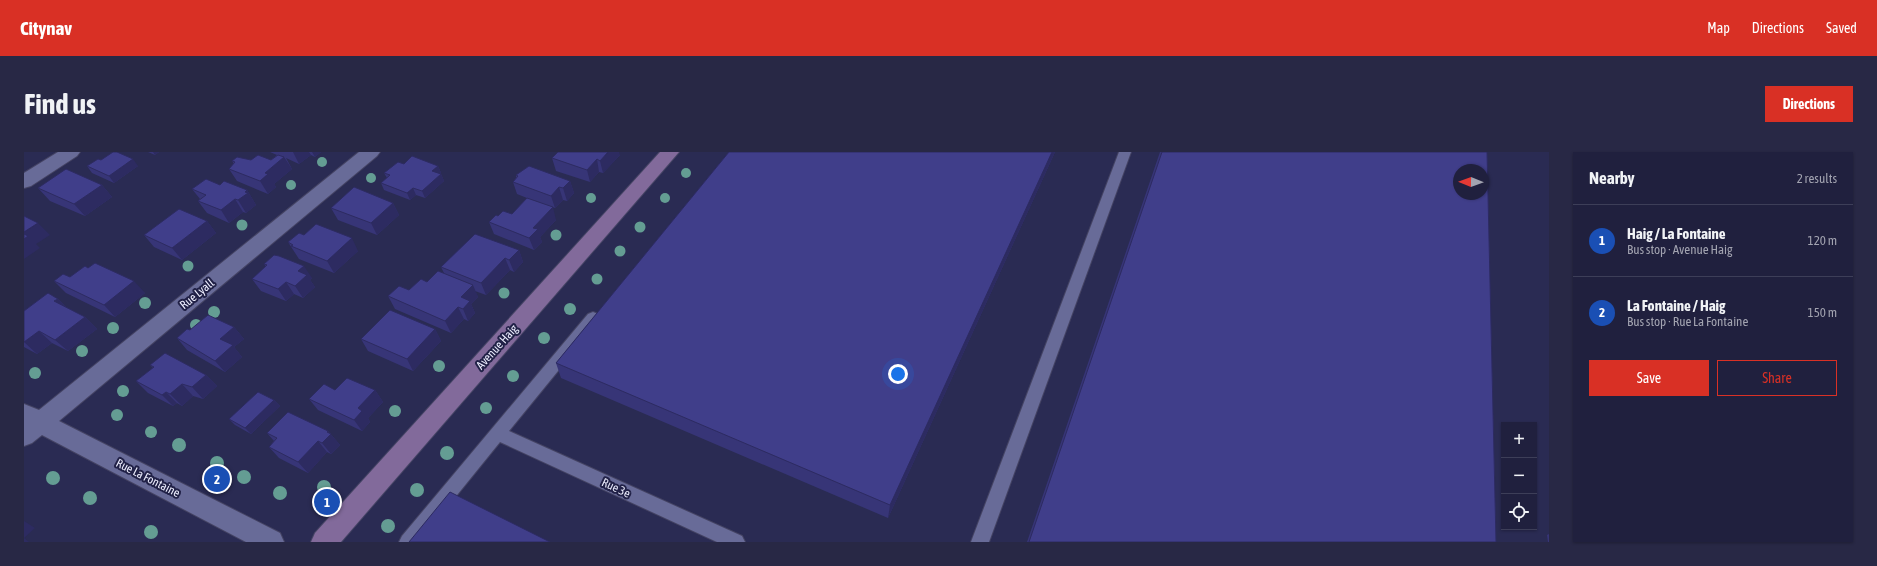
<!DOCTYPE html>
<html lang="en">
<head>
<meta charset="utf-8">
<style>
	:root { --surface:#20203e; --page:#282845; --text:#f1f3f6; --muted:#a2a3b0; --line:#3d3e58; --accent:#d93025 }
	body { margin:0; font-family:"Asap Condensed",sans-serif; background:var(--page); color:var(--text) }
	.controls { position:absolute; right:12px; bottom:12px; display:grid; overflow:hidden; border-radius:0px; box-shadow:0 1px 3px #0004 }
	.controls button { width:36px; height:36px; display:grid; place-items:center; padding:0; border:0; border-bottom:1px solid var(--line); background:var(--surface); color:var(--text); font:20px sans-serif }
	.compass { position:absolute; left:1429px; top:12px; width:36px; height:36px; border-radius:50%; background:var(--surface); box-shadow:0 1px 3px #0004; rotate:271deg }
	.you { position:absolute; left:874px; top:222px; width:14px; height:14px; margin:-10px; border:3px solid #fff; border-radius:50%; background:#1a73e8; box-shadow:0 0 0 6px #1a73e833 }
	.badge { display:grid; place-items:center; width:26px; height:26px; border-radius:50%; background:var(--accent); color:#fff; font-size:13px; font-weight:700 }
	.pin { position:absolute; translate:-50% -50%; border:2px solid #fff; box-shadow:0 1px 4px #0006 }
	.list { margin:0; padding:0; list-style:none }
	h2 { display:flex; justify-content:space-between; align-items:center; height:52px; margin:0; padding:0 16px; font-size:17px }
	h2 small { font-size:13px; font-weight:400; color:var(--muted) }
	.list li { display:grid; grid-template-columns:26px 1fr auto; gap:12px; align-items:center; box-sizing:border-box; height:72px; padding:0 16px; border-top:1px solid var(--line) }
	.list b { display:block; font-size:15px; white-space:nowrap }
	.list p { margin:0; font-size:13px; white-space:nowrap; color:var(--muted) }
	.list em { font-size:13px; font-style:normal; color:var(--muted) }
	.actions { display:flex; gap:8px; padding:12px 16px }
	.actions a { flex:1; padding:9px 0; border:1px solid var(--accent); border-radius:0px; text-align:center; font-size:14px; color:var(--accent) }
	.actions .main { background:var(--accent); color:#fff }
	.icon { flex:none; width:22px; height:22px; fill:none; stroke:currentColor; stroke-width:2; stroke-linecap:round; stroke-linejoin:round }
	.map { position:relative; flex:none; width:1525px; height:390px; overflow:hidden; border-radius:0px }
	header { display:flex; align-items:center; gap:24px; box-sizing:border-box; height:56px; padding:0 20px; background:var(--accent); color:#fff }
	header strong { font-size:19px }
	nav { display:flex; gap:22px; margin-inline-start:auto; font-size:14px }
	.intro { display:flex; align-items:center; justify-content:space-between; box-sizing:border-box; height:96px; padding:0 24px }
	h1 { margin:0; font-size:28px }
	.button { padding:10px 18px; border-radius:0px; background:var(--accent); color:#fff; font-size:14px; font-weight:700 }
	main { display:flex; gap:24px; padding:0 24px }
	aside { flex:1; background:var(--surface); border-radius:0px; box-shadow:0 1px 3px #0004 }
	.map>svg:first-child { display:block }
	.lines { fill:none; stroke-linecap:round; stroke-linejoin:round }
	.lane-casing { stroke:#444363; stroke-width:2 }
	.street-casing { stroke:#444363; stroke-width:2 }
	.secondary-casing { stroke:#444363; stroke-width:2 }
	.lane { fill:#686b98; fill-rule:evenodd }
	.street { fill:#686b98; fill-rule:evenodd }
	.secondary { fill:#826a9b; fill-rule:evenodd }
	.tree { fill:#649d93 }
	.wall { fill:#373577 }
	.shaded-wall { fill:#2d2b61 }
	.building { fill:#403e8a; stroke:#2d2b61; fill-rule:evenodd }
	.labels { text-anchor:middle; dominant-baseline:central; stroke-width:4; stroke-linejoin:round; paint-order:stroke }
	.street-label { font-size:12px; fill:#eeefff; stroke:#212147 }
</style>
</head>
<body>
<header>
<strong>Citynav</strong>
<nav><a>Map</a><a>Directions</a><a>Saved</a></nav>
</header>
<div class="intro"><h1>Find us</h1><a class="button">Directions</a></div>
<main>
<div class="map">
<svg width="1525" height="390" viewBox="0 0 1525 390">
	<rect width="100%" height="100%" fill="#2a2b53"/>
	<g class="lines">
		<!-- lane casing -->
		<g class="lane-casing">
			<path id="lane" d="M1095 0H1107L965 390H947Z
				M569 160 574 162 576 166 574 170 485 279 718 384 721 390H693L476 290 395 390H375L378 384 564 162Z"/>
		</g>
		<!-- street casing -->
		<g class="street-casing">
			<path id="street" d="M34 0H56L53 4 7 34 0 36V21Z
				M335 0H356L353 4 35 269 256 381 260 390H222L18 283 8 291 0 294V252L15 258Z"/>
		</g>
		<!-- secondary casing -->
		<g class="secondary-casing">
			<path id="secondary" d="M636 0H655L317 390H287L291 381Z"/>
		</g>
		<!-- lane -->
		<use href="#lane" class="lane"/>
		<!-- street -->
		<use href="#street" class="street"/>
		<!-- secondary -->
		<use href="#secondary" class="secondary"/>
	</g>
	<!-- trees -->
	<g class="tree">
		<circle cx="298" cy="10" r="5"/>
		<circle cx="662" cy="21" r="5"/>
		<circle cx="347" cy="26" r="5"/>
		<circle cx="267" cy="33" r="5"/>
		<circle cx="567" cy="46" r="5"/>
		<circle cx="641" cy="46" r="5"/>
		<circle cx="218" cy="73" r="5.5"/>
		<circle cx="616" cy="75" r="5.5"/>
		<circle cx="532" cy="83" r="5.5"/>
		<circle cx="596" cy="99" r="5.5"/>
		<circle cx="164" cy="114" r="5.5"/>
		<circle cx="573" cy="127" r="5.5"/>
		<circle cx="480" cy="141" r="5.5"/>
		<circle cx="121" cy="151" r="6"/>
		<circle cx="546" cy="157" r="6"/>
		<circle cx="190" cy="160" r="6"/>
		<circle cx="172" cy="173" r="6"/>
		<circle cx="89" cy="176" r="6"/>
		<circle cx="520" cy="186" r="6"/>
		<circle cx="58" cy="199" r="6"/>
		<circle cx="415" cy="214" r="6"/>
		<circle cx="11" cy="221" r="6"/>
		<circle cx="489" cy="224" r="6"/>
		<circle cx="99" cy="239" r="6"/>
		<circle cx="462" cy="256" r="6"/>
		<circle cx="371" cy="259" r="6"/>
		<circle cx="93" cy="263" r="6"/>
		<circle cx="127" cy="280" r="6"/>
		<circle cx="155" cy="293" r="7"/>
		<circle cx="423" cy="301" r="7"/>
		<circle cx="193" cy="311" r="7"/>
		<circle cx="220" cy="325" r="7"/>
		<circle cx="29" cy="326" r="7"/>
		<circle cx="300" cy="335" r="7"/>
		<circle cx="393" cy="338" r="7"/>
		<circle cx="256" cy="341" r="7"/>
		<circle cx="66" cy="346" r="7"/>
		<circle cx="364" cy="374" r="7"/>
		<circle cx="127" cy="380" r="7"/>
	</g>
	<!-- wall -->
	<path class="wall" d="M124 0H135L131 3Z
		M246 0H297L291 5 287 3 275 12 262 6 268 17 250 32 252 35 244 42 213 29 205 17 210 12 208 9 247 8 253 3Z
		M705 0H1031L864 366 537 226 532 211Z
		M1136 0H1463L1472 390H1003Z
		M596 3 579 21 575 20 566 30 532 19 528 6Z
		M77 8 114 14 90 31 68 21 63 14Z
		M380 12 414 14 417 21 416 22H417L420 29 401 46 392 43 386 48 360 38 357 31 363 26 360 21Z
		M492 23 546 29 550 41 543 49 539 48 531 56 506 47 532 68 516 85 518 90 510 98 470 82 465 70 474 64 488 62 503 46 493 42 489 30 492 26Z
		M78 33 88 45 61 64 26 49 14 36Z
		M196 33 223 38 232 53 222 61 219 60 205 71 183 61 174 49 176 47 168 37Z
		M369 51 375 63 353 83 314 68 307 56Z
		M183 69 192 81 158 108 130 95 120 83Z
		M264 90 334 99 310 121 275 107Z
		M495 98 499 110 490 120 486 118 462 143 451 139 454 145 447 152 451 161 444 169 440 167 427 181 371 157 364 144 385 138 420 121 417 115Z
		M240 112 288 126 286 128 291 135 279 146 270 142 262 149 237 139 228 127 242 115Z
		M64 116 121 141 91 165 42 141 30 129 46 125Z
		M34 147 43 156 61 165 73 177 44 199 28 191 13 202 0 195V159Z
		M210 175 220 187 210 195 218 205 201 220 163 198 153 186 166 178Z
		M411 177 417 189 389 219 344 199 337 187Z
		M126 213 182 223 193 234 179 247 169 244 158 254 153 251 149 254 124 241 112 229 129 216Z
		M311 238H351L359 250 344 266 346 270 338 279 294 258 285 247Z
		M250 248 256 254 227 282 211 273 205 267Z
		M304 279 316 293 307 302 303 300 284 321 255 306 245 295 250 289 243 281Z
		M1525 382V390H1524L1523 383Z"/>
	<!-- shaded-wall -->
	<path class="shaded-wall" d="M129 0H135L131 3Z
		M269 0H285L287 3 275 12Z
		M288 0H297L291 5Z
		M584 0H595L596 3 579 21 576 9Z
		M1028 0H1031L864 366 866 353Z
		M260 5 268 17 250 32 252 35 244 42 236 29 241 21Z
		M109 7 114 14 90 31 85 24Z
		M573 7 575 20 566 30 563 18Z
		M414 14 417 21 411 26 408 19Z
		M417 22 420 29 401 46 398 39Z
		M546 29 550 41 543 49 539 36Z
		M78 33 88 45 61 64 50 52Z
		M535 35 539 48 531 56 527 44Z
		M389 36 392 43 386 48 383 41Z
		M223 38 232 53 222 61 214 48Z
		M211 47 219 60 205 71 197 58Z
		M369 51 375 63 353 83 347 71Z
		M529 55 532 68 516 85 518 90 510 98 505 86 509 76Z
		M183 69 192 81 158 108 148 96Z
		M14 71 26 83 12 92 16 96 0 107V80Z
		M328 86 334 99 310 121 303 109Z
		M495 98 499 110 490 120 485 108Z
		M481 106 486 118 462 143 457 131Z
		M280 114 288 126 286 128 291 135 279 146 271 134 274 119Z
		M110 129 121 141 91 165 80 153Z
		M262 130 270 142 262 149 254 137Z
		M449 133 454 145 447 152 451 161 444 169 439 157 437 145Z
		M34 147 46 159 30 149Z
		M434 155 440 167 427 181 421 169Z
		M61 165 73 177 44 199 31 188Z
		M210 175 220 187 210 195 218 205 201 220 191 209 196 187Z
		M411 177 417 189 389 219 383 207Z
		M15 179 28 191 13 202 0 190Z
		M182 223 193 234 179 247 168 235Z
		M158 232 169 244 158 254 146 242Z
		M351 238 359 250 344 266 346 270 338 279 330 268 334 256Z
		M142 240 153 251 149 254 138 243Z
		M250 248 256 254 227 282 221 276Z
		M304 279 316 293 307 302 298 291Z
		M294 289 303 300 284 321 274 310Z
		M0 369 11 376 0 386 5 390H0Z"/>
	<!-- building -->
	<path class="building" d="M89 0H93L109 7 85 24 63 14 74 7 77 8Z
		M534 0H584L576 9 573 7 563 18 528 6Z
		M705 0H1028L866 353 532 211Z
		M1138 0H1463L1472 390H1005ZM1435 18H1459V42H1435Z
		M234 3 247 8 254 3 260 5 241 21 244 22 236 29 205 17 211 10 208 9 213 5 227 8Z
		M388 4 414 14 408 19 417 22 398 39 389 36 383 41 357 31 366 23 360 21 374 10 380 12Z
		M505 14 546 29 539 36 535 35 527 44 489 30 494 24 492 23Z
		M42 17 78 33 50 52 14 36Z
		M182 27 196 33 200 29 223 38 221 40 224 41 214 48 211 47 197 58 174 49 182 43 168 37Z
		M330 35 369 51 347 71 307 56Z
		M503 46 529 55 509 76 514 77 505 86 465 70 472 63 474 64 479 59 488 62Z
		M155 57 183 69 148 96 120 83Z
		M0 64 14 71 0 80Z
		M292 72 328 86 303 109 267 94 269 93 264 90 275 81 280 83Z
		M0 82 4 84 0 87Z
		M451 82 495 98 485 108 481 106 457 131 417 115Z
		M250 103 255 104 280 114 274 119 283 123 271 134 262 130 254 137 228 127 243 113 240 112Z
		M71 111 110 129 80 153 30 129 39 122 46 125 61 114 64 116Z
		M414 119 449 133 437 145 446 149 439 157 434 155 421 169 364 144 375 134 385 138 397 127 403 130Z
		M24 141 34 147 30 149 61 165 31 188 15 179 0 190V159Z
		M366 158 411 177 383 207 337 187Z
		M184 163 210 175 196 187 209 193 191 209 153 186 163 177 166 178Z
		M141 201 182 223 168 235 158 232 146 242 142 240 138 243 112 229 130 215 126 213Z
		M323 226 351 238 334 256 338 259 330 268 285 247 300 232 311 238Z
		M234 240 250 248 221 276 205 267Z
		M264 260 304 279 303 280 307 282 298 291 294 289 274 310 245 295 253 286 243 281Z
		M426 340 526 390H385Z"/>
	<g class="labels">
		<!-- street labels -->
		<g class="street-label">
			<text transform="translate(173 142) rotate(-39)">Rue Lyall</text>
			<text transform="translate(473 195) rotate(-48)">Avenue Haig</text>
			<text transform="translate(124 326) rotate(27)">Rue La Fontaine</text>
			<text transform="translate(592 336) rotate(25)">Rue 3e</text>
		</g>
	</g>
</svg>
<div class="controls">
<button>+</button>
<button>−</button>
<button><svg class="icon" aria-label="locate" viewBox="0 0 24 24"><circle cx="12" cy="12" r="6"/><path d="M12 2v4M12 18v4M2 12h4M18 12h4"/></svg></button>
</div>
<svg class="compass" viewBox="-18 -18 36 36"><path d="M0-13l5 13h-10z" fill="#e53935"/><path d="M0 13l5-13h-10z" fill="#a2a3b0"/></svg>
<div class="you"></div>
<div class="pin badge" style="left:303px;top:350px;background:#1a4fb4">1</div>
<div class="pin badge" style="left:193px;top:327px;background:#1a4fb4">2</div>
</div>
<aside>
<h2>Nearby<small>2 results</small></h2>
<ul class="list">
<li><span class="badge" style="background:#1a4fb4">1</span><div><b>Haig / La Fontaine</b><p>Bus stop · Avenue Haig</p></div><em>120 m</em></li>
<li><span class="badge" style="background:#1a4fb4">2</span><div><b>La Fontaine / Haig</b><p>Bus stop · Rue La Fontaine</p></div><em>150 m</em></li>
</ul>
<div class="actions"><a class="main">Save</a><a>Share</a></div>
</aside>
</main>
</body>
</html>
